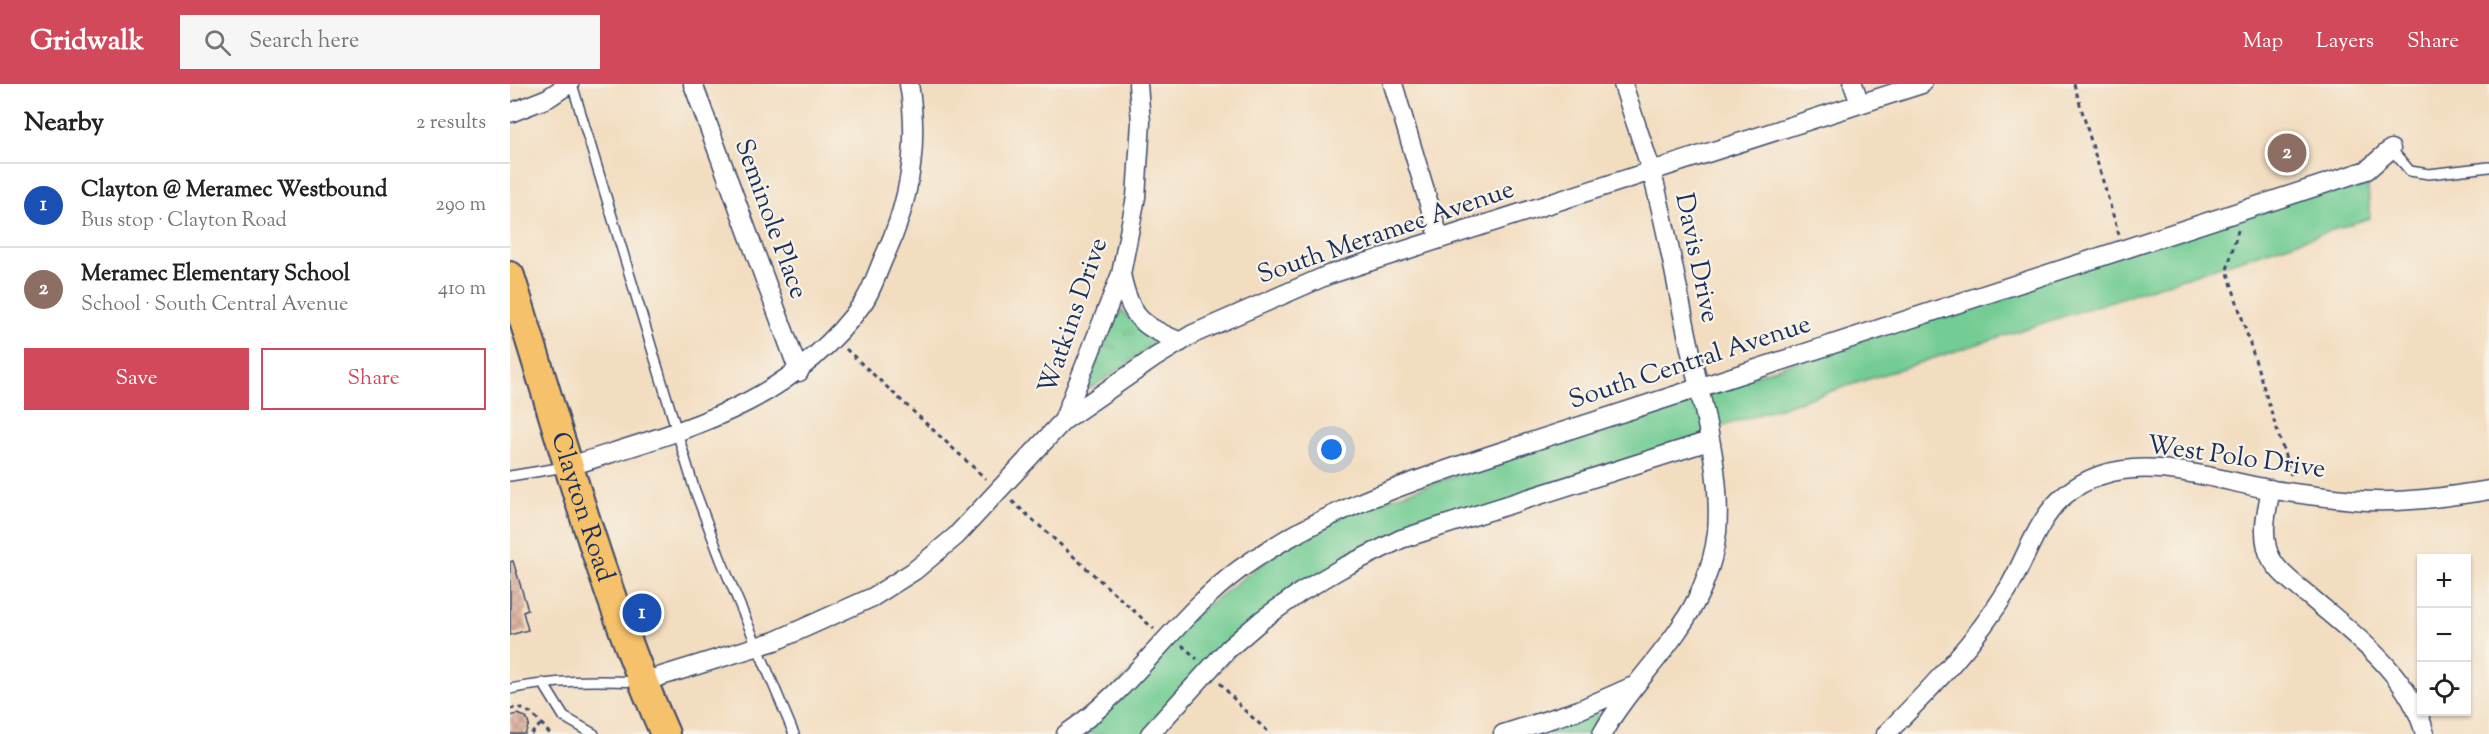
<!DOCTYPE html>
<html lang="en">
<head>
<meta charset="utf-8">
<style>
	:root { --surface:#fff; --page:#f6f6f6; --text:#222; --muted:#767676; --line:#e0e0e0; --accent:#d1495b }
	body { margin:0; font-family:"Sorts Mill Goudy",serif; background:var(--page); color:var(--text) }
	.controls { position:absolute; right:18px; bottom:18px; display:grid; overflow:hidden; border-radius:0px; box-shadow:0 2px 4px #0004 }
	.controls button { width:54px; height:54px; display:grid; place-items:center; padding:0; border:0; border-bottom:2px solid var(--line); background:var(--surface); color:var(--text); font:30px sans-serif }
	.you { position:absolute; left:822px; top:366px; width:21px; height:21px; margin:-15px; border:4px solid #fff; border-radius:50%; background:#1a73e8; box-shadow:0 0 0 9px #1a73e833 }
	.badge { display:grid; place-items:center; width:39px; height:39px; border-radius:50%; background:var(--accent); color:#fff; font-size:20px; font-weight:700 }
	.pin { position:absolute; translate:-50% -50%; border:3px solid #fff; box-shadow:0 2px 6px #0006 }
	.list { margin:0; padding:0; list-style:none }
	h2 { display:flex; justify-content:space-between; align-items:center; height:78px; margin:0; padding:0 24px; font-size:26px }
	h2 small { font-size:20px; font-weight:400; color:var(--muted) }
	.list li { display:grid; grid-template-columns:39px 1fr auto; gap:18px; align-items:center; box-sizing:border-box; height:84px; padding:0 24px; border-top:2px solid var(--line) }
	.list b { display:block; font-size:22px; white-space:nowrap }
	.list p { margin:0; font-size:20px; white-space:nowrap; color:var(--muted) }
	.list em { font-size:20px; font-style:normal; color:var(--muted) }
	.actions { display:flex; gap:12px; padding:18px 24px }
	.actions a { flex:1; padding:14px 0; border:2px solid var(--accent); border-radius:0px; text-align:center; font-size:21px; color:var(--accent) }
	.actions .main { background:var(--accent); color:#fff }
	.icon { flex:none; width:33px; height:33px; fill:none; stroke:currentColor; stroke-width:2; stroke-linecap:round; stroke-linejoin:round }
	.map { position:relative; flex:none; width:1979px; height:650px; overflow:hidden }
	header { display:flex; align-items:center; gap:36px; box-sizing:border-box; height:84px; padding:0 30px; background:var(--accent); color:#fff }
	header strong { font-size:28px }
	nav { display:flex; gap:33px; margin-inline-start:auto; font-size:21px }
	.search { width:420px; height:54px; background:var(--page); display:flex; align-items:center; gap:15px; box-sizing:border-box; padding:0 21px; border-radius:0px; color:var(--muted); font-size:22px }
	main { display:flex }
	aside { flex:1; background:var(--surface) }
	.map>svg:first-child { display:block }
	.grass { fill:url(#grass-tufts); stroke:#467e78; stroke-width:1.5 }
	.park { fill:#72cc93; stroke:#467e78; stroke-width:1.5 }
	.building { fill:url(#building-cross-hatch) }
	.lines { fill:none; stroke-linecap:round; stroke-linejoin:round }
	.lane-casing { stroke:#3b496d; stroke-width:12 }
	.street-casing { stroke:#3b496d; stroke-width:21 }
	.primary-casing { stroke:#3b496d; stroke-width:32 }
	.path { stroke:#3b496d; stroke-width:3; stroke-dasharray:4.5 4.5; stroke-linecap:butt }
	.lane { stroke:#fff; stroke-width:9 }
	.street { stroke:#fff; stroke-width:18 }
	.primary { stroke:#f5c16b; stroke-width:28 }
	.labels { text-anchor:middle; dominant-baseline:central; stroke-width:4.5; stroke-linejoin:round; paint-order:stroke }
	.street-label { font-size:26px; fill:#1b2f5e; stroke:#f7f3e8 }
</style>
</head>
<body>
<header>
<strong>Gridwalk</strong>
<div class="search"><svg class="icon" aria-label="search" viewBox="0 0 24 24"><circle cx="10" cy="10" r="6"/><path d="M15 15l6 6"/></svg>Search here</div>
<nav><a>Map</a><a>Layers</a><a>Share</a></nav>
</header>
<main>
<aside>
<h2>Nearby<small>2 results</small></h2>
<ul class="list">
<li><span class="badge" style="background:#1a4fb4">1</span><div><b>Clayton @ Meramec Westbound</b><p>Bus stop · Clayton Road</p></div><em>290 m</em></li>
<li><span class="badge" style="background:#8d6e63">2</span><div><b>Meramec Elementary School</b><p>School · South Central Avenue</p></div><em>410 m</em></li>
</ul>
<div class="actions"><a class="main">Save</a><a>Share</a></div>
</aside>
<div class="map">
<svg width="1979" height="650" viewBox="0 0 1979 650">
	<defs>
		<pattern id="grass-tufts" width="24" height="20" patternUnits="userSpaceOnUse" patternTransform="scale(1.5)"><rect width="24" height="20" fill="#72cc93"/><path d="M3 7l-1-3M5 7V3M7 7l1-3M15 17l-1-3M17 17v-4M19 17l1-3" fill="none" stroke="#5da67b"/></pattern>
		<pattern id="building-cross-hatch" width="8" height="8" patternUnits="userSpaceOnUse" patternTransform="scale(1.5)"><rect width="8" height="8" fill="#ddb09a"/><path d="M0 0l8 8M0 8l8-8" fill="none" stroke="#b29081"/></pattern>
	</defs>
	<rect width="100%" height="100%" fill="#f7f3e8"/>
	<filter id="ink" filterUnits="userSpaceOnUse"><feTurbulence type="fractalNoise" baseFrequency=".0167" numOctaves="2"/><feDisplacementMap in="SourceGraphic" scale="12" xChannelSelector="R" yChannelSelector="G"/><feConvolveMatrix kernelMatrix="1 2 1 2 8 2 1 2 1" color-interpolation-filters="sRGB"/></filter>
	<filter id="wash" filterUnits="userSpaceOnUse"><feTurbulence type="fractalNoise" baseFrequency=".008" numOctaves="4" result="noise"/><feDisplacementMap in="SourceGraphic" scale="24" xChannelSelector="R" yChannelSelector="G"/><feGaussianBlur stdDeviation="1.35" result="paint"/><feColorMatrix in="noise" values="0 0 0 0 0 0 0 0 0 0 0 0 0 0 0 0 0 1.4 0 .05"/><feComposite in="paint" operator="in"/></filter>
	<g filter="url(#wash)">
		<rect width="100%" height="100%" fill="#f3ddc0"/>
		<!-- grass -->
		<path class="grass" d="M611 226 644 255V261L582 304 576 301Z
			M1082 630 1087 631 1089 636 1081 650H1037Z"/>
		<!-- park -->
		<path class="park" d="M1857 86 1860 134 1197 347 1199 357 948 435 791 508 640 650H556L660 550 805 439Z"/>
		<g id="blocks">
			<!-- building -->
			<path class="building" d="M3 477 18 526 13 528 18 546 0 551V478Z
				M7 630 16 633 19 640 15 650H0V632Z"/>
		</g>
	</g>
	<g filter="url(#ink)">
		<use href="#blocks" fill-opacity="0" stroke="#3b496d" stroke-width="1.5"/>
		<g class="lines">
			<!-- lane casing -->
			<g class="lane-casing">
				<path id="lane" d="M62 0 184 404 211 476 284 650
					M1881 65 1900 87 1919 90 1979 83
					M0 392 55 383
					M33 599 54 633 84 650
					M0 605C43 596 85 596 129 598"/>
			</g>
			<!-- street casing -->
			<g class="street-casing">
				<path id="street" d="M183 0 289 288
					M883 0 929 153
					M1343 0 1350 20
					M0 29 38 14 59 0
					M611 190C620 233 631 242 671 258
					M553 337 611 190 626 113 631 38 628 0
					M60 382C175 345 278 323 353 219 363 205 368 185 376 169 400 116 409 58 399 0
					M1761 405C1757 426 1752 444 1757 464 1762 485 1784 499 1799 512 1843 550 1900 590 1915 650
					M132 598 265 557 363 513 404 487 446 452 553 337 644 274 683 250 818 191 1412 0
					M556 650C624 604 664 534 730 485 806 430 893 400 981 371 1050 348 1119 326 1188 304L1857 86 1881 65
					M640 650 718 565 753 535 791 508 832 484 891 455 1199 357
					M993 650 1069 626 1121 603
					M1092 650C1121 598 1168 560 1192 504 1199 487 1205 467 1207 448 1212 390 1194 328 1182 273 1168 211 1158 147 1141 86 1132 57 1122 29 1113 0
					M1376 650C1420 605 1465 559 1498 505 1516 475 1527 435 1554 412 1612 362 1692 393 1758 405 1787 410 1816 413 1844 416 1890 420 1934 413 1979 406"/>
			</g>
			<!-- primary casing -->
			<g class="primary-casing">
				<g id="primary">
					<path id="s1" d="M0 192C49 346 90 502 155 650"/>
				</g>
			</g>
			<!-- path -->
			<path class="path" d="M1564 0 1609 151
				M1728 146 1717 186 1781 391
				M336 265 476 395
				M502 417 644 545
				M672 561 687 575
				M710 599 732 624 761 650
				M0 625C18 620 30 638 40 650
				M21 650 31 640"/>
			<!-- lane -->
			<use href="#lane" class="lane"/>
			<!-- street -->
			<use href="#street" class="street"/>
			<!-- primary -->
			<use href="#primary" class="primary"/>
		</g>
	</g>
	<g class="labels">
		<!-- street labels -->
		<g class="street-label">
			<text transform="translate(260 135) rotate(70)">Seminole Place</text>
			<text transform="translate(876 149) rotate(-19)">South Meramec Avenue</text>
			<text transform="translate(1186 174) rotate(78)">Davis Drive</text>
			<text transform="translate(564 232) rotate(-71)">Watkins Drive</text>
			<text transform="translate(1180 279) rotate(-18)">South Central Avenue</text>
			<text transform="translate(1726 374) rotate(8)">West Polo Drive</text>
			<text stroke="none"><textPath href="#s1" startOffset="242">Clayton Road</textPath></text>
		</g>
	</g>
</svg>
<div class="controls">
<button>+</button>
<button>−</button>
<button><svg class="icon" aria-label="locate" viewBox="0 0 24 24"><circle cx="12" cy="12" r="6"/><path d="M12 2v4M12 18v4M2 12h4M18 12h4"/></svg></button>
</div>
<div class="you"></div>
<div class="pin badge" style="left:132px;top:529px;background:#1a4fb4">1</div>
<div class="pin badge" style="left:1777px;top:69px;background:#8d6e63">2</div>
</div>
</main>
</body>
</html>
